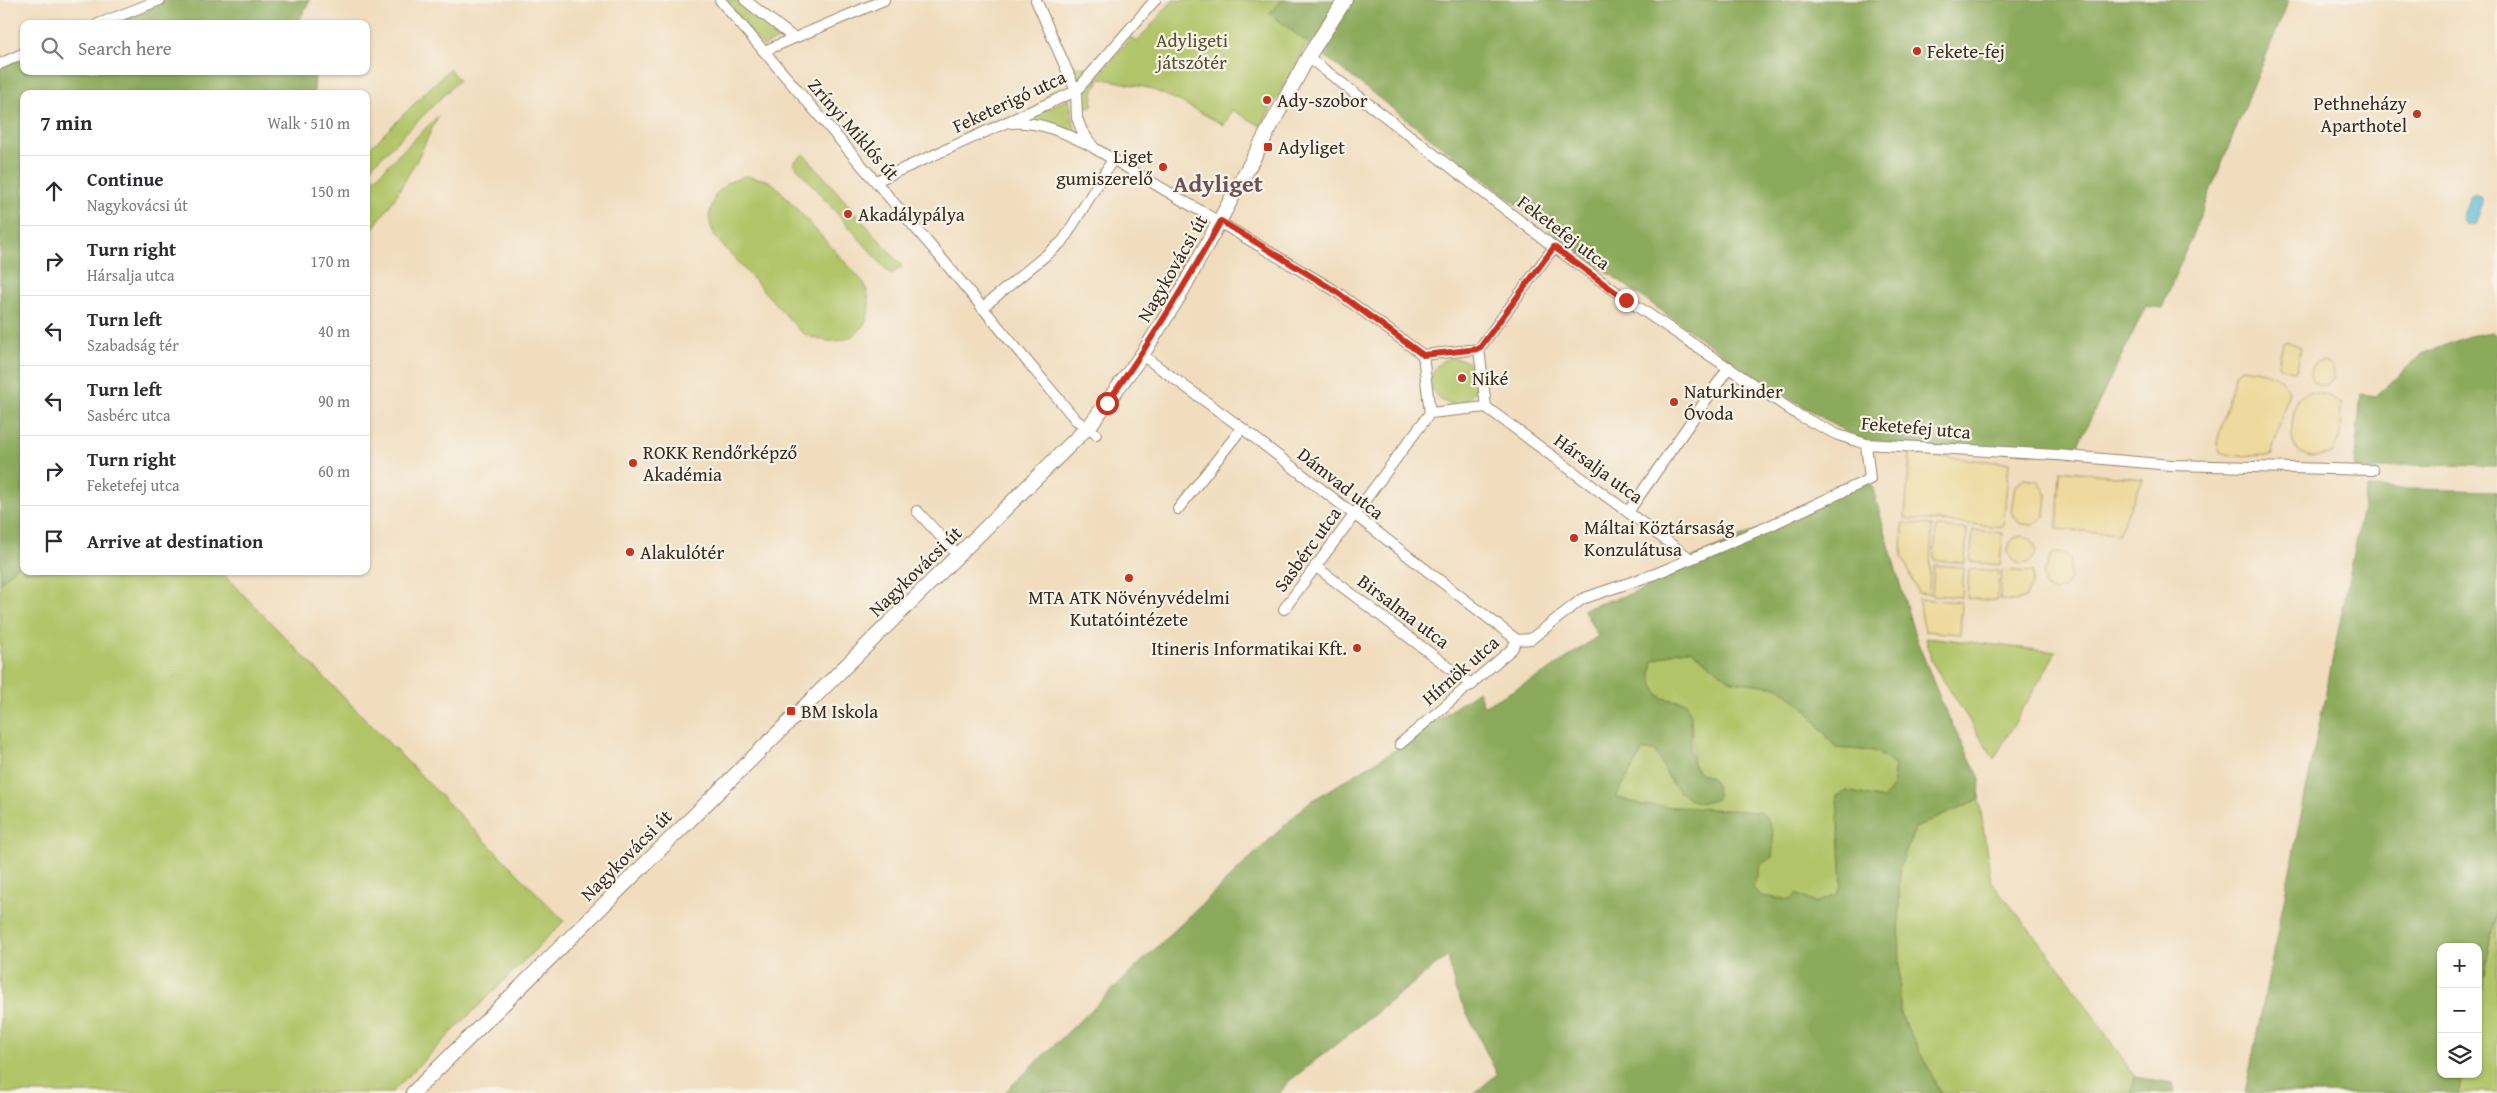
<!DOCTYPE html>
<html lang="en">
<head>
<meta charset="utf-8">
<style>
	:root { --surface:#fff; --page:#f7f7f7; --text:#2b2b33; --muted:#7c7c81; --line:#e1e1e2 }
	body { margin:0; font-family:"Gentium Book Plus",serif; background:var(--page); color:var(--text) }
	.controls { position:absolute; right:15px; bottom:15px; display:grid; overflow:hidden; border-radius:10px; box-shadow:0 1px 4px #0004 }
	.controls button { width:45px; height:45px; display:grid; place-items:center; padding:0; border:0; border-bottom:1px solid var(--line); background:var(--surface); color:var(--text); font:25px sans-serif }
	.stop { position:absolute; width:15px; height:15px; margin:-11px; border:4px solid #c8321e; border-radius:50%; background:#fff }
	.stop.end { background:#c8321e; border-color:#fff; box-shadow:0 1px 5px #0008 }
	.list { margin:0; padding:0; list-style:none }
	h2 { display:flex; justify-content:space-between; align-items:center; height:65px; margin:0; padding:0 20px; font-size:21px }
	h2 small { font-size:16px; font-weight:400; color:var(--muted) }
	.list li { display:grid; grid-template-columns:32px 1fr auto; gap:15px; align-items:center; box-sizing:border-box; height:70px; padding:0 20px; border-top:1px solid var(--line) }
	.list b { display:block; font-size:19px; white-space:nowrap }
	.list p { margin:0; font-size:16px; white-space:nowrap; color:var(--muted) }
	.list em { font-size:16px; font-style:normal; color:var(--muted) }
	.icon { flex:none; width:28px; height:28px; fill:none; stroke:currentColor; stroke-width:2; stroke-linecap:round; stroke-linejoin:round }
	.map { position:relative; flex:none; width:2497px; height:1093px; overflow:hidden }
	.search { position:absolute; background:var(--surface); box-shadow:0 1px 4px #0004; left:20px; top:20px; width:350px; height:55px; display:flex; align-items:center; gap:12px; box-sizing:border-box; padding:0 18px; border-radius:10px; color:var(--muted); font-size:19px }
	.panel { position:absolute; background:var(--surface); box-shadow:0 1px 4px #0004; left:20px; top:90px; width:350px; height:485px; border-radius:10px }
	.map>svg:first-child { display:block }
	.green { fill:#b1c468; stroke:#767743 }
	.forest { fill:#8caa5c; stroke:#646a3d; fill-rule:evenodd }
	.sand { fill:#eeda9e; stroke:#94825e }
	.water { fill:#56bbd4; stroke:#487279 }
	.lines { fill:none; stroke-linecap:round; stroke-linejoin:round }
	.street-casing { stroke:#96846e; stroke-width:12 }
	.secondary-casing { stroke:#96846e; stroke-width:16 }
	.street { stroke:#fff; stroke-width:10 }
	.secondary { stroke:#fff; stroke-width:14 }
	.route { stroke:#c8321e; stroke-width:6 }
	.poi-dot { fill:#c8321e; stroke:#f7f3e8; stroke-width:2 }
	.labels { text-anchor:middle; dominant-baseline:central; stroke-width:4.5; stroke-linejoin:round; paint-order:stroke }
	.park-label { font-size:19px; fill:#585030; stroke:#f7f3e8 }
	.poi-label { font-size:19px; fill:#3b2a1e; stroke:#f7f3e8; text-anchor:start }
	.street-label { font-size:19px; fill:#3b2a1e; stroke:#f7f3e8 }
	.district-label { font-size:24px; font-weight:bold; fill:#6b5054; stroke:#f7f3e8 }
</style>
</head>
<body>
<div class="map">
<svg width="2497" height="1093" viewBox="0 0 2497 1093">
	<rect width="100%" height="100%" fill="#f7f3e8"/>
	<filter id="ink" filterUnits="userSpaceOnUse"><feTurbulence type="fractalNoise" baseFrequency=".02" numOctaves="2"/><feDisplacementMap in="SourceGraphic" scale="10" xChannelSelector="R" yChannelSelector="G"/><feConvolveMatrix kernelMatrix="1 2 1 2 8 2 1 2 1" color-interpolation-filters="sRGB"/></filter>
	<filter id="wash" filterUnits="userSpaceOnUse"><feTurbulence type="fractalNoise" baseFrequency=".0096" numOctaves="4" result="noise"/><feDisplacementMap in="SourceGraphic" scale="20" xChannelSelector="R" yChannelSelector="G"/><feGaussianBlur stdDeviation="1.12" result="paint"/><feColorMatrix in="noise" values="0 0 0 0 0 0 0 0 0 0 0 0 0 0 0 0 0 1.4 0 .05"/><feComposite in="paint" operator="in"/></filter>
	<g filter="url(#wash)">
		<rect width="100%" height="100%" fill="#f1ddbe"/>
		<!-- green -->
		<path class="green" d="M724 0H739L783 37 763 46Z
			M1173 0H1283L1269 13 1308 42 1261 126 1232 110 1224 125 1175 99 1148 88 1100 78 1093 92 1092 106 1081 108V100L1085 92 1131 37 1137 42Z
			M1067 64 1089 68 1079 80H1075Z
			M449 69 459 80 366 172V152Z
			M1069 99 1076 134 1033 120V115Z
			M438 116 418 158 395 198 366 238V187Z
			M804 154 902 266 891 275 793 163Z
			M745 176 767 180 776 186 864 283C884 330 840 357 800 331L716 238 711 227 709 216 715 195 727 183Z
			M1431 381a23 23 0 1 1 46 0a23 23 0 1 1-46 0Z
			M23 558 24 571H220L564 921 391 1093H0V584Z
			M1926 637 2056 652 1994 759 1931 661Z
			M1691 650 1732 681 1779 687 1807 710 1836 748 1874 751 1895 765 1892 790 1883 799 1847 791 1837 796 1842 884 1837 895 1815 903 1796 894 1791 900 1761 896 1753 888 1761 864 1772 857 1773 844 1761 812 1642 805 1616 797 1643 750 1655 751 1672 784 1699 773 1693 762 1691 713C1666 700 1644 695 1653 661L1677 651Z
			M1979 799 1991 881 2064 973 2135 1077 2131 1093H1941L1900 1014 1899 869 1915 828Z
			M2497 912V1093H2459L2463 1074H2478V1002Z"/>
		<!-- forest -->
		<path class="forest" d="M160 0H310L297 24H98Z
			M1283 0H2289L2162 308 2146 306 2073 455 1866 444 1758 379 1569 245 1269 13Z
			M24 53V71H315L314 94H24V558L0 584V64Z
			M2492 332 2497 336V466L2403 465 2373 470 2354 468 2361 394 2376 396 2422 354 2469 336Z
			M1870 479 1914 633 1944 708 1980 778 1979 799 1915 828 1899 869 1900 1014 1941 1093H1475L1497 1074 1455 989 1448 956 1288 1082 1280 1093H1004L1308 803 1397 749 1478 691 1484 706 1547 672 1598 636 1583 609 1639 591 1691 559ZM1691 650 1731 681 1779 687 1807 710 1836 748 1874 751 1895 765 1892 789 1883 799 1847 791 1837 796 1842 884 1837 895 1815 903 1796 894 1790 900 1762 896 1753 888 1761 864 1772 857C1774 839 1775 825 1761 812L1642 805 1616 797 1643 750 1655 751C1668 776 1683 814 1717 799 1719 769 1702 782 1693 764 1686 748 1696 723 1686 702L1661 698C1651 685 1649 677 1653 661L1677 651Z
			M2367 488 2497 491V912L2478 1002V947H2441V1074H2463L2459 1093H2245Z
			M2135 1077 2173 1083 2175 1093H2131Z"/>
		<!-- sand -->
		<path class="sand" d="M2286 341 2301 347 2297 369 2293 371 2280 368 2278 365 2283 342Z
			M2310 373a12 12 0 1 1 24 0a12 12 0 1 1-24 0Z
			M2242 368C2263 372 2278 371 2289 391L2271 455 2237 456 2220 453 2217 443 2236 372Z
			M2310 392 2327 395 2341 403 2340 439 2332 453C2284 466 2289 432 2297 398Z
			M1910 454 2009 463 2003 527 1905 518Z
			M2060 470 2143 479 2118 534 2057 529Z
			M2025 479 2039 481 2047 495 2045 516 2034 525 2020 524 2011 512 2015 485Z
			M1903 523 1932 525 1929 594 1918 593 1902 555Z
			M1936 527 1967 529 1965 563 1934 560Z
			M1973 530 2003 533 2000 565 1970 562Z
			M2008 550a14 14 0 1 1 28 0a14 14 0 1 1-28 0Z
			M2060 552 2070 558V578L2065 588 2054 592 2045 587 2043 575 2052 554Z
			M1934 565 1964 567 1962 597 1932 595Z
			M1969 569 1999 571 1997 601 1967 598Z
			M2002 570 2033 572 2032 584 2025 598 2016 601 2000 600Z
			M1918 599 1962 602 1960 634 1925 631Z"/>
		<!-- water -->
		<path class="water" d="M2475 194 2481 196 2483 202 2475 224 2467 226 2462 219 2470 197Z"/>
	</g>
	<g filter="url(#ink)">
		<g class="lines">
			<!-- street casing -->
			<g class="street-casing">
				<path id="street" d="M720 0 942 259 1076 420 1096 434
					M745 0 794 38
					M1036 0 1076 91 1077 118 1082 131 1094 148 1334 290 1423 355
					M98 24 160 0
					M764 51 884 0
					M1308 57 1554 247 1626 299 1800 416 1838 435 1866 444 2057 455 2171 465 2373 470
					M0 64 24 53
					M1011 123C1041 121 1065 133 1091 146
					M876 181 1076 91 1155 0
					M982 308 1063 241 1113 159
					M1479 349 1554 247
					M1142 355 1242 428 1517 640
					M1423 355 1479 349 1486 407
					M1423 355 1430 413
					M1486 407 1691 559
					M1430 413 1486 407
					M1178 509 1242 428
					M917 511 958 555
					M1628 512 1729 367
					M1315 566 1472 685
					M1284 609 1430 413
					M1400 744 1512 649 1517 640 1531 639 1582 599 1655 574 1769 526 1870 479 1866 444"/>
			</g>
			<!-- secondary casing -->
			<g class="secondary-casing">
				<path id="secondary" d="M413 1093 1091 424 1142 355 1179 296 1308 57 1345 0"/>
			</g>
			<!-- street -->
			<use href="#street" class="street"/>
			<!-- secondary -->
			<use href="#secondary" class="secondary"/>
		</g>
	</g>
	<g class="lines" filter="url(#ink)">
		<!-- route -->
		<path class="route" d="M1107 403C1149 345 1186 284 1221 221L1334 290 1423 355 1479 349 1554 247 1626 300"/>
	</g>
	<!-- markers -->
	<g class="poi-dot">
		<circle cx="1917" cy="51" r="5"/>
		<circle cx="1267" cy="100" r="5"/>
		<circle cx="2417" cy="114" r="5"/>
		<rect x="1263" y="142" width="10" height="10" rx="2.5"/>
		<circle cx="1163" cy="167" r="5"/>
		<circle cx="848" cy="214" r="5"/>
		<circle cx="1462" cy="378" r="5"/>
		<circle cx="1674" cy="402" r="5"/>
		<circle cx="633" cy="463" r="5"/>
		<circle cx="1574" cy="538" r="5"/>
		<circle cx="630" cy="552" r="5"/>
		<circle cx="1129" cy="578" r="5"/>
		<circle cx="1357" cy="648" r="5"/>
		<rect x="786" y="706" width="10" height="10" rx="2.5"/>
	</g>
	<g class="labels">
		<!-- park labels -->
		<g class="park-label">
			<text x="1192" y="40">Adyligeti<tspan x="1192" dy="22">játszótér</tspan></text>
		</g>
		<!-- poi labels -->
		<g class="poi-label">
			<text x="1927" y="51">Fekete-fej</text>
			<text x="1277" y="100">Ady-szobor</text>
			<text x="2407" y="103" text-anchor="end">Pethneházy<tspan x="2407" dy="22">Aparthotel</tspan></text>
			<text x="1278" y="147">Adyliget</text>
			<text x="1153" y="156" text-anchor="end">Liget<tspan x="1153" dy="22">gumiszerelő</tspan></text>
			<text x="858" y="214">Akadálypálya</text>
			<text x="1472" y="378">Niké</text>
			<text x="1684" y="391">Naturkinder<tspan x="1684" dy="22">Óvoda</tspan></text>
			<text x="643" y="452">ROKK Rendőrképző<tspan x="643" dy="22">Akadémia</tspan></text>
			<text x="1584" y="527">Máltai Köztársaság<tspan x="1584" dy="22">Konzulátusa</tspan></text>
			<text x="640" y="552">Alakulótér</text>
			<text x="1129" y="597" text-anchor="middle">MTA ATK Növényvédelmi<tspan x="1129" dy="22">Kutatóintézete</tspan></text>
			<text x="1347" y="648" text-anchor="end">Itineris Informatikai Kft.</text>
			<text x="801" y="711">BM Iskola</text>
		</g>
		<!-- street labels -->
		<g class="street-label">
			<text transform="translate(1009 101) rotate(-25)">Feketerigó utca</text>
			<text transform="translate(854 129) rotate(49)">Zrínyi Miklós út</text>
			<text transform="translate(1564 232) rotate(37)">Feketefej utca</text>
			<text transform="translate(1172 268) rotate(-60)">Nagykovácsi út</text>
			<text transform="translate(1916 427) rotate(5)">Feketefej utca</text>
			<text transform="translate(1599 468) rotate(36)">Hársalja utca</text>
			<text transform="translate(1341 483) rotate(38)">Dámvad utca</text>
			<text transform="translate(1307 549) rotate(-54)">Sasbérc utca</text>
			<text transform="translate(915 571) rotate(-44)">Nagykovácsi út</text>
			<text transform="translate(1404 611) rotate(37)">Birsalma utca</text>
			<text transform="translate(1460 670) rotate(-41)">Hírnök utca</text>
			<text transform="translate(626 855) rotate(-45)">Nagykovácsi út</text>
		</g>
		<!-- district labels -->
		<g class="district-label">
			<text x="1218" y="183">Adyliget</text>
		</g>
	</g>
</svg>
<div class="controls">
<button>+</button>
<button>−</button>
<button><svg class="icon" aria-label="layers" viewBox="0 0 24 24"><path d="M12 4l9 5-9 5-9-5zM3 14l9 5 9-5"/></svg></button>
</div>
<div class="stop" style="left:1107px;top:403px"></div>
<div class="stop end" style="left:1626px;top:300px"></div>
<div class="search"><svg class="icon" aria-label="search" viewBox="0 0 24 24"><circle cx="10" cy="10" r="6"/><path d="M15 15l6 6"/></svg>Search here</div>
<section class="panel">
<h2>7 min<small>Walk · 510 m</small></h2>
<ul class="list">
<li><svg class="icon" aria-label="ahead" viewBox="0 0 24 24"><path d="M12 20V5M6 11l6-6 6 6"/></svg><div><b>Continue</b><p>Nagykovácsi út</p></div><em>150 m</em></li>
<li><svg class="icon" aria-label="right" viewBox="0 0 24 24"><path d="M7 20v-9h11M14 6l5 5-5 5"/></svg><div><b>Turn right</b><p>Hársalja utca</p></div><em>170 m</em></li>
<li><svg class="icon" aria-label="left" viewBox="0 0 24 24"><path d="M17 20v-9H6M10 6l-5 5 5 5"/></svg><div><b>Turn left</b><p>Szabadság tér</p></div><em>40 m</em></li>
<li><svg class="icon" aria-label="left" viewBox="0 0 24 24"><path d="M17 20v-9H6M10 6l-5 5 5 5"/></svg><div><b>Turn left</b><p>Sasbérc utca</p></div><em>90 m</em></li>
<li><svg class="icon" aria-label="right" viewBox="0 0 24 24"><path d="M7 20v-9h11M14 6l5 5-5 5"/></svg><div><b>Turn right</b><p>Feketefej utca</p></div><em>60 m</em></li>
<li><svg class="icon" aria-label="arrive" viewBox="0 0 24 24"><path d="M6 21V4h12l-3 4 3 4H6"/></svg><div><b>Arrive at destination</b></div></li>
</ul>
</section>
</div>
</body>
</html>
